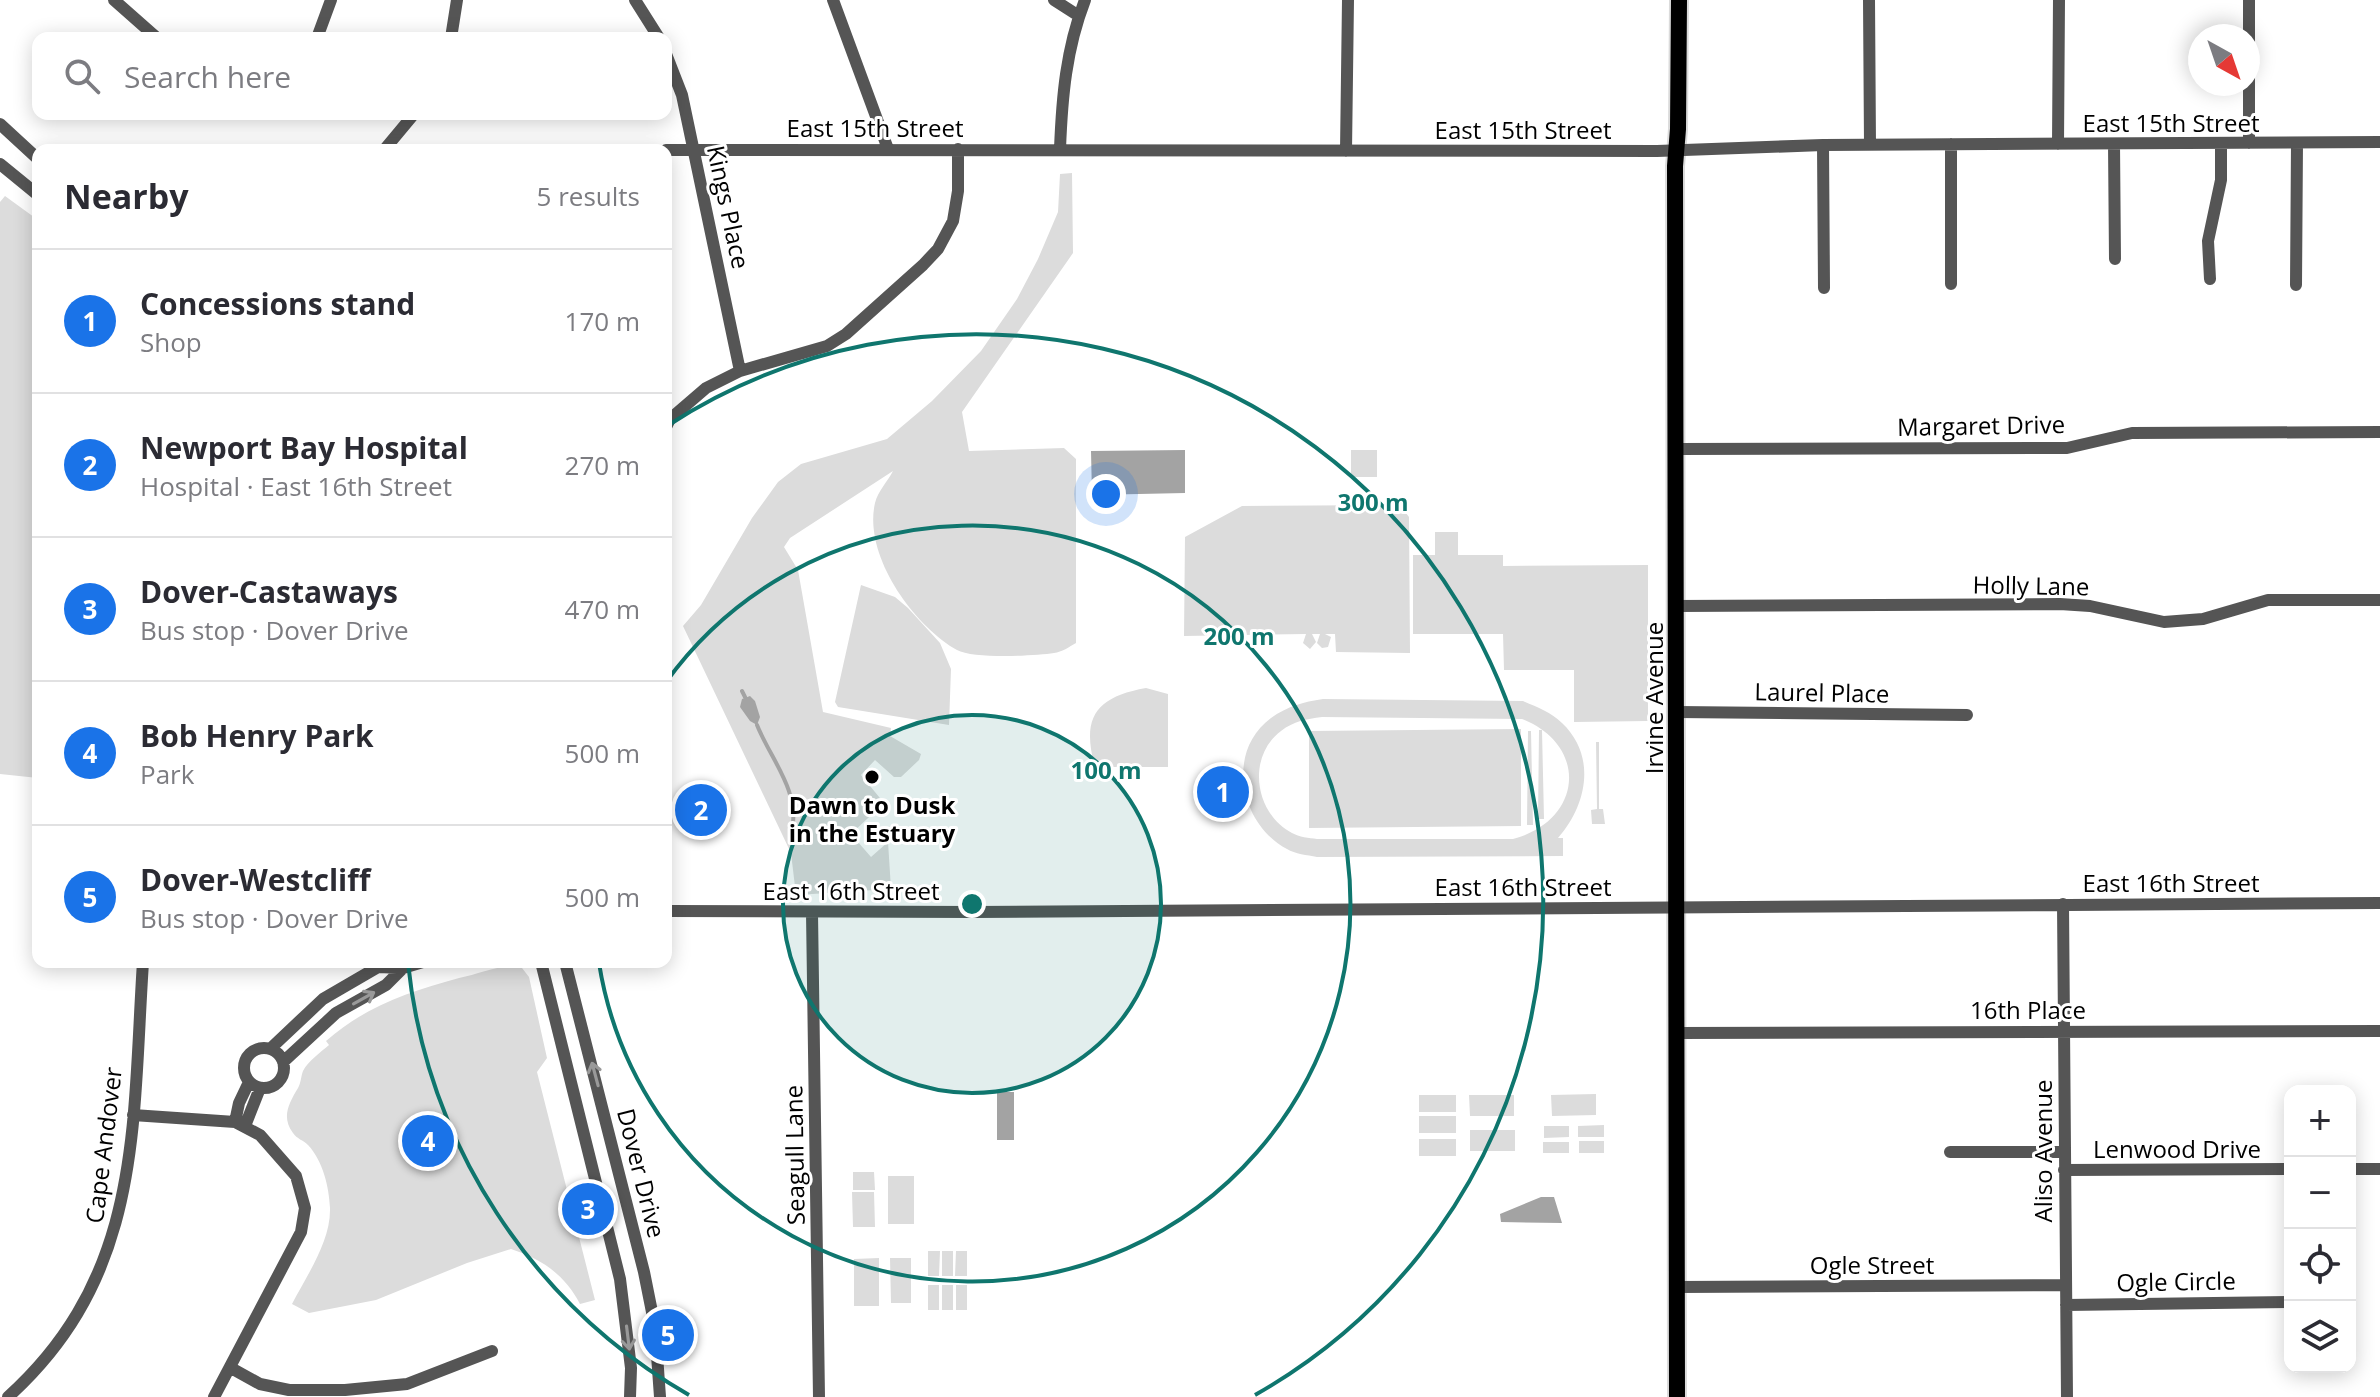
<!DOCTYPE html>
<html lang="en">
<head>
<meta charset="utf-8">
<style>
	:root { --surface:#fff; --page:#f7f7f7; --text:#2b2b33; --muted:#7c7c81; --line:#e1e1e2; --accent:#1a73e8 }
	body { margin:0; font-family:"Open Sans",sans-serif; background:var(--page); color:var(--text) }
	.controls { position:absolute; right:24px; bottom:24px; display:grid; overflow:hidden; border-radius:16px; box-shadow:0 4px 20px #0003 }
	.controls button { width:72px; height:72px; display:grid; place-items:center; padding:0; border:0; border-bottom:2px solid var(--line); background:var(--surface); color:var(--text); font:40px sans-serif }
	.compass { position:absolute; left:2188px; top:24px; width:72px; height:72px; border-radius:50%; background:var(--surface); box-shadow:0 4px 20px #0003; rotate:140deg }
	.you { position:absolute; left:1106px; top:494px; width:28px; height:28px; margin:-20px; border:6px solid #fff; border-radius:50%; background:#1a73e8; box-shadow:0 0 0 12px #1a73e833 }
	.badge { display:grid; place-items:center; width:52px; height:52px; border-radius:50%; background:var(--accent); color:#fff; font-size:26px; font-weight:700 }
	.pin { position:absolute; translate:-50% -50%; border:4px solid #fff; box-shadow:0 2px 8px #0006 }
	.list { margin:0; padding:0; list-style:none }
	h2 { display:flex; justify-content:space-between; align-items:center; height:104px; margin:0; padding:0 32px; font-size:34px }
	h2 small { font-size:26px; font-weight:400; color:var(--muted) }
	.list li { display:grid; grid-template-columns:52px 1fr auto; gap:24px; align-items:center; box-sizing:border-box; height:144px; padding:0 32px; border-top:2px solid var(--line) }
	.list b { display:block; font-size:30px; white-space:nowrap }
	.list p { margin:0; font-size:26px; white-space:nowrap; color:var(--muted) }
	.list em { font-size:26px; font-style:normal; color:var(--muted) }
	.icon { flex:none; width:44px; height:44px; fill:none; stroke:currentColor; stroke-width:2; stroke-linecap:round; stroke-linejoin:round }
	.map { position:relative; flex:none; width:2380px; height:1397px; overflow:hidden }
	.search { position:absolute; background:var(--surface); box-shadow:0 4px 20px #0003; left:32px; top:32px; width:640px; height:88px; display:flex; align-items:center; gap:20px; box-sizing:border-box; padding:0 28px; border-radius:16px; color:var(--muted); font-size:30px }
	.panel { position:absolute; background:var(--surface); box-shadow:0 4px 20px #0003; left:32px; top:144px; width:640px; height:824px; border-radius:16px }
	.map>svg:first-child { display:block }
	.green { fill:#dcdcdc; fill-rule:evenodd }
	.water { fill:#a3a3a3 }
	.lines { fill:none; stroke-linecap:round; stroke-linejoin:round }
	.stream { stroke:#a3a3a3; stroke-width:4 }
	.major-casing { stroke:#dbdbdb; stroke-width:20 }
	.minor { stroke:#555; stroke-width:12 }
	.major { stroke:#000; stroke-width:16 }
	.oneway { stroke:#999 }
	.ring { fill:none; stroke:#0f766e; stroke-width:4 }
	.poi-dot { fill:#000; stroke:#fff; stroke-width:3 }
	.labels { text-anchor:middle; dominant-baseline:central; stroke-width:6; stroke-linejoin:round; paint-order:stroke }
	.street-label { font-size:24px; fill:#000; stroke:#fff }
	.poi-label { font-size:24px; font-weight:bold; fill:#000; stroke:#fff }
	.centre { fill:#0f766e; stroke:#fff; stroke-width:4 }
	.ring-label { font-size:24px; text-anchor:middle; font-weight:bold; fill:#0f766e; stroke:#fff; stroke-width:6; stroke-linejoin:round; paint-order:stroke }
</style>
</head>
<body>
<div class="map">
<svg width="2380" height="1397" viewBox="0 0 2380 1397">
	<rect width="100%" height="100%" fill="#fff"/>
	<!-- green -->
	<path class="green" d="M1072 173 1073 253 962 412 969 451 1064 448 1076 459V643C1069 647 1062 652 1054 653 1034 656 973 659 957 650 913 625 863 555 875 503 878 491 888 481 893 471L790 538 784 547 798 570 823 712 891 728 890 736 921 754 919 760 901 777H894L875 760 861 775 884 803 851 834 871 857 888 842 891 889 796 895 791 853 683 626 701 605 752 518 778 482 801 464 887 439 932 401 981 351 1017 299 1038 259 1058 212 1060 174Z
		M5 196 38 220V778L0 774V202Z
		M1351 450H1377V477H1351Z
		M1400 505 1409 517 1410 653 1336 652 1335 634H1325L1331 637 1328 647 1322 648 1317 643 1320 634H1312L1316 642 1310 649 1303 643 1306 634 1184 636 1185 537 1242 506Z
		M1435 532H1458V555H1503V566L1648 565V721L1574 722V670H1504L1503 634H1413V555H1435Z
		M861 585 895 597 908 608 940 643 951 669 949 725 838 707 835 702Z
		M1146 688 1168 694V767H1095C1081 717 1096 697 1146 688Z
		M1323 699 1523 701C1537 707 1551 712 1562 723 1597 756 1587 805 1558 838H1563V856L1317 857C1307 855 1295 854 1287 849 1240 824 1225 752 1271 718 1288 706 1303 702 1323 699ZM1322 717 1522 719C1590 746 1582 821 1513 839H1317C1309 838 1299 837 1292 833 1255 814 1246 757 1281 731 1294 721 1306 719 1322 717Z
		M1521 729V826L1309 828V731Z
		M1539 730H1542L1544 819H1538Z
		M1528 731H1531L1533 825H1527Z
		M1596 742H1599V809H1603L1605 824H1592L1591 810 1597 809Z
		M513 965 522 968 529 977 547 1058 537 1072 595 1300 580 1304C565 1275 542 1259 511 1249L467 1263 376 1300 309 1313 292 1304C307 1275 331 1241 330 1208 329 1187 323 1161 308 1145 303 1140 297 1139 293 1133 281 1117 289 1103 298 1088 301 1083 301 1076 303 1071 308 1061 321 1052 329 1045L326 1041C366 1006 408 992 459 978 477 974 495 967 513 965Z
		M1596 1094V1115L1552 1116 1551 1095Z
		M1419 1095H1456V1112H1419Z
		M1469 1095H1514V1116H1470Z
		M1419 1116H1456V1133H1419Z
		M1604 1125V1137H1578V1126Z
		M1544 1126H1569V1137L1544 1138Z
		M1470 1130H1515V1151H1470Z
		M1419 1139H1456V1156H1419Z
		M1579 1141H1604V1153H1579Z
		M1543 1142H1569V1153H1543Z
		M853 1172H874L875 1190H853Z
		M888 1176H914V1224H888Z
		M852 1192H874L875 1227H853Z
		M928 1251H940L939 1276H928Z
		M942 1251H953V1276H942Z
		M956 1251H967V1276H955Z
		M879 1258V1306H854V1259Z
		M890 1258H911V1303H891Z
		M928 1285H939V1310H928Z
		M942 1285H953V1310H942Z
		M956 1285H967V1310H956Z"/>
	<!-- water -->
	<path class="water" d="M1185 450V493L1092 495 1091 451Z
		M750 696 755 701 760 717 757 725 750 721 740 707 742 699Z
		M997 1092H1014V1140H997Z
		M1541 1197H1554L1562 1223 1501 1222 1500 1214Z"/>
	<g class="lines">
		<!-- stream -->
		<path class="stream" d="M742 691 745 697
			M757 725C771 760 800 790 792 831"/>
		<!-- major casing -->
		<g class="major-casing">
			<path id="major" d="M1677 1397 1675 166 1678 129 1679 0"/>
		</g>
		<!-- minor -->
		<path class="minor" d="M114 0 157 38
			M635 0 659 38
			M833 0 888 149
			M1054 0 1079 16
			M1869 0 1870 145
			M2249 0V143
			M317 38 331 0
			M451 38 457 0
			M666 54 682 95 740 371
			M0 124 38 159
			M2058 144 2059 0
			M2114 144 2115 259
			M1823 145 1824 288
			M1060 149C1062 97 1066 49 1085 0
			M384 150 414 114
			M666 150 1657 151 1823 145 2380 142
			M1346 151 1348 0
			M0 164 38 195
			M2210 279 2208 241 2221 180V144
			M1951 284V144
			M2296 285 2297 143
			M666 427 670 419 706 388 740 371 827 346 846 334 923 265 938 249 953 221 958 191V149
			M1677 449 2067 448 2132 433 2380 432
			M1677 606 2060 604 2090 606 2164 622 2203 619 2268 600H2380
			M1677 712 1967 715
			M2063 904 2067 1397
			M666 911 973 912 2380 903
			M812 913 819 1397
			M541 962 620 1279 631 1368 630 1397
			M565 962 644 1272 655 1327 660 1397
			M1677 1033 2380 1031
			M244 1068a20 20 0 1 1 40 0a20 20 0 1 1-40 0Z
			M270 1049 323 999 378 967 403 968 423 962
			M283 1062 336 1013 386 985 403 968
			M133 1115 235 1122 260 1135 296 1176 305 1208 301 1232 214 1397
			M235 1122 239 1103 249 1082
			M245 1126 260 1088
			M1950 1152H2064
			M2350 1169H2380
			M2064 1170 2290 1169
			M1678 1287 2065 1285
			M2066 1305 2288 1302
			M231 1368 260 1384 289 1390H345L407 1384 492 1351
			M8 1397C143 1275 132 1128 143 962"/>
		<!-- major -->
		<use href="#major" class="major"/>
	</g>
	<!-- one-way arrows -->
	<defs><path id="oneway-shaft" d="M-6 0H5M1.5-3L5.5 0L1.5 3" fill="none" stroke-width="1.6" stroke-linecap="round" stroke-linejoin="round" transform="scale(2)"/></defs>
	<g class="oneway">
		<use href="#oneway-shaft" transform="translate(364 998) rotate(-29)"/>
		<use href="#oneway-shaft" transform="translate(595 1074) rotate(-105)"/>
		<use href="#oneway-shaft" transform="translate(628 1338) rotate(83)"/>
	</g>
	<!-- distance rings -->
	<circle cx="972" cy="904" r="189" fill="#0f766e" fill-opacity=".12"/>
	<g class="ring">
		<circle cx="972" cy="904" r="189"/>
		<path d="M666 682A378 378 0 1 1 599 963"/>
		<path d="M689 1395A567 567 0 0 1 408 963M667 426A567 567 0 1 1 1255 1395"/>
	</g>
	<!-- markers -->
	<circle class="poi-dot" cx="872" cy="777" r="8"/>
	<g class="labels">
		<!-- street labels -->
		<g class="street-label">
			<text x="2171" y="122">East 15th Street</text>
			<text x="875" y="127">East 15th Street</text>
			<text x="1523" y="129">East 15th Street</text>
			<text transform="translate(729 207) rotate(78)">Kings Place</text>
			<text transform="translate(1981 425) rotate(-1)">Margaret Drive</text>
			<text transform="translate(2031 585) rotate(1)">Holly Lane</text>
			<text transform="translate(1822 692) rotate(1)">Laurel Place</text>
			<text transform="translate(1653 698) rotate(-90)">Irvine Avenue</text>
			<text x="2171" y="882">East 16th Street</text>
			<text x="1523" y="886">East 16th Street</text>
			<text x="851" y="890">East 16th Street</text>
			<text x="2028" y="1009">16th Place</text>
			<text transform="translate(103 1145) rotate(-83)">Cape Andover</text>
			<text x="2177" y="1148">Lenwood Drive</text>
			<text transform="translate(2042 1151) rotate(-90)">Aliso Avenue</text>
			<text transform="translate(794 1155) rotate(-91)">Seagull Lane</text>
			<text transform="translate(642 1173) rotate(76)">Dover Drive</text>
			<text x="1872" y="1264">Ogle Street</text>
			<text transform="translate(2176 1281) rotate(-1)">Ogle Circle</text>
		</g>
		<!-- poi labels -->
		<g class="poi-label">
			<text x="872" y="804">Dawn to Dusk<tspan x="872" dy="28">in the Estuary</tspan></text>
		</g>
	</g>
	<circle cx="972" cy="904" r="12" class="centre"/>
	<g class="ring-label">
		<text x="1373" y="511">300 m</text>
		<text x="1239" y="645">200 m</text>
		<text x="1106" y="779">100 m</text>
	</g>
</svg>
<div class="controls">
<button>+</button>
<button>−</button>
<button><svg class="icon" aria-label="locate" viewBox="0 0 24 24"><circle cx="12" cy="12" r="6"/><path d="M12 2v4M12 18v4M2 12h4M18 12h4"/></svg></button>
<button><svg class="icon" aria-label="layers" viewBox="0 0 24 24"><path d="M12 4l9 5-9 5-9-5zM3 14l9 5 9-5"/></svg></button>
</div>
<svg class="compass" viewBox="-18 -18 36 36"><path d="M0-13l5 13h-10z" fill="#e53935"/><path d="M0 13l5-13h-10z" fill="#7c7c81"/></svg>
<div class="you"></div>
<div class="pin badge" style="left:1223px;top:792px">1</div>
<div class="pin badge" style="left:701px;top:810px">2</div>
<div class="pin badge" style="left:588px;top:1209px">3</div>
<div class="pin badge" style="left:428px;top:1141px">4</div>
<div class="pin badge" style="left:668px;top:1335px">5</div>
<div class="search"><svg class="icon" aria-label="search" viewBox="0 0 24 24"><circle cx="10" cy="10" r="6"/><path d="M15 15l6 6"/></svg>Search here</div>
<section class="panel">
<h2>Nearby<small>5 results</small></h2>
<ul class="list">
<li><span class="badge">1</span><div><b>Concessions stand</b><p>Shop</p></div><em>170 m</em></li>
<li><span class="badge">2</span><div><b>Newport Bay Hospital</b><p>Hospital · East 16th Street</p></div><em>270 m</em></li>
<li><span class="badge">3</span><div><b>Dover-Castaways</b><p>Bus stop · Dover Drive</p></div><em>470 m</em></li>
<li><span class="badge">4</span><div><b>Bob Henry Park</b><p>Park</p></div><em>500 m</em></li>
<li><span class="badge">5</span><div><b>Dover-Westcliff</b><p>Bus stop · Dover Drive</p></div><em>500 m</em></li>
</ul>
</section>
</div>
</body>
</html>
